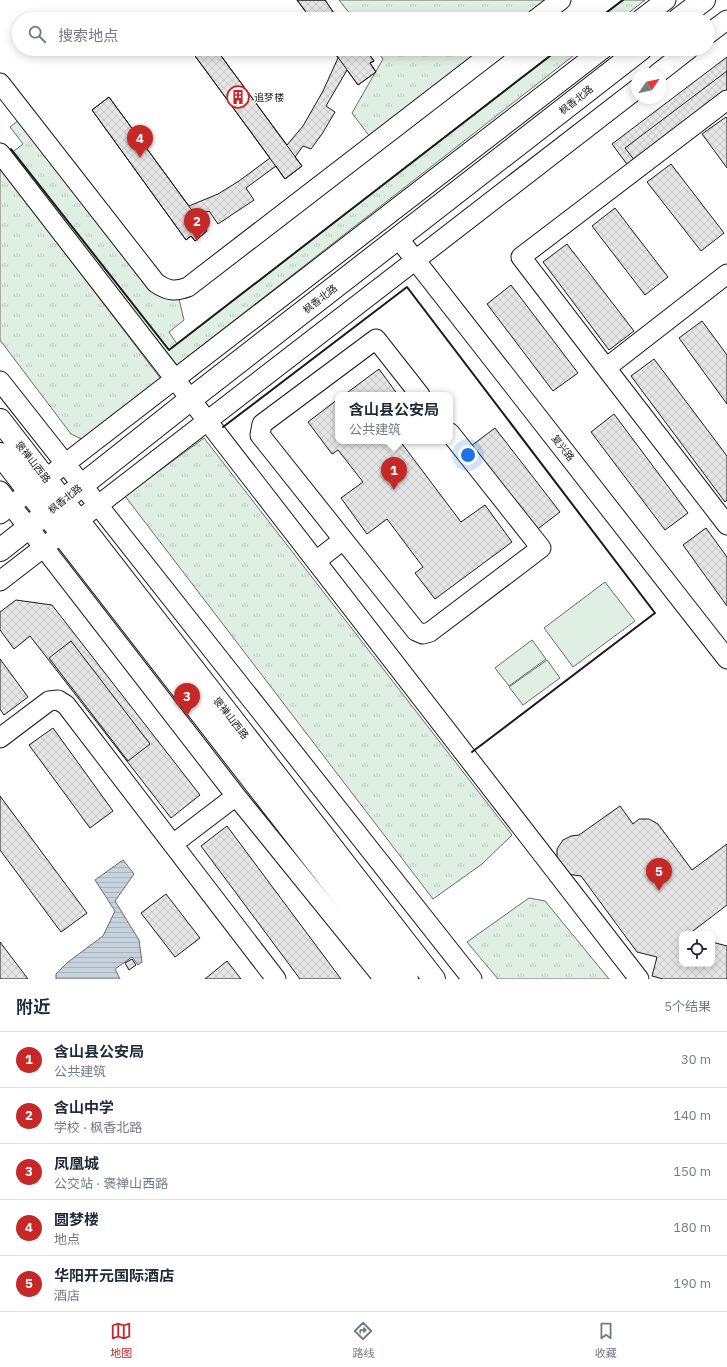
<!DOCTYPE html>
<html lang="zh">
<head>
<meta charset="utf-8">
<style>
	:root { --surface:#fff; --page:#f6f6f7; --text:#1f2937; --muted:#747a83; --line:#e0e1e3; --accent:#c62828 }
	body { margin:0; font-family:"IBM Plex Sans","Noto Sans SC",sans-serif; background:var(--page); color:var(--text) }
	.controls { position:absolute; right:12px; bottom:12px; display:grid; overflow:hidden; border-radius:8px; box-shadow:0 2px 10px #0003 }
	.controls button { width:36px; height:36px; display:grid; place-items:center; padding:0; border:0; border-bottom:1px solid var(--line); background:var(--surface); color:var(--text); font:20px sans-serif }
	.compass { position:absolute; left:631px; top:68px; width:36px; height:36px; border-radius:50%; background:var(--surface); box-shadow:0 2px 10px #0003; rotate:56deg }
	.you { position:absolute; left:468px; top:455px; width:14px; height:14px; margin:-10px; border:3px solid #fff; border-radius:50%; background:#1a73e8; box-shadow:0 0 0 6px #1a73e833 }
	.badge { display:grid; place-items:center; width:26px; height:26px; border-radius:50%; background:var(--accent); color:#fff; font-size:13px; font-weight:700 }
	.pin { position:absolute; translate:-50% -33px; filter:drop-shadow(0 1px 2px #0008) }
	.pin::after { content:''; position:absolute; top:21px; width:14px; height:12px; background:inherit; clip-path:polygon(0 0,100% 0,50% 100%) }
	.popup { position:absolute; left:335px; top:392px; width:118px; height:52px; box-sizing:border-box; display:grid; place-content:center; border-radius:8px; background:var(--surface); filter:drop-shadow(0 1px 3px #0005); font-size:13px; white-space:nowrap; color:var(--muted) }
	.popup b { font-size:15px; color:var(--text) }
	.popup::after { content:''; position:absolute; left:50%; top:100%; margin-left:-8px; border:8px solid transparent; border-top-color:var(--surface) }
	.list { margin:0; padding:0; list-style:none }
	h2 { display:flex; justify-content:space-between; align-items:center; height:52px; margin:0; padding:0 16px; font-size:17px }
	h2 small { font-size:13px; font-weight:400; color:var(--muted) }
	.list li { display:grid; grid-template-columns:26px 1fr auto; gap:12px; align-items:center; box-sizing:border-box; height:56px; padding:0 16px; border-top:1px solid var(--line) }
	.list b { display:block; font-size:15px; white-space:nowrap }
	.list p { margin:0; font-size:13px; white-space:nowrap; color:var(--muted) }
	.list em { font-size:13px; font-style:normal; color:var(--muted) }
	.icon { flex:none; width:22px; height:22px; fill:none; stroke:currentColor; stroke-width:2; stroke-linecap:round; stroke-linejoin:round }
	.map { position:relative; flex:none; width:727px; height:979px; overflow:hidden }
	.search { position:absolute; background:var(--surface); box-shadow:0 2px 10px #0003; left:12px; right:12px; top:12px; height:44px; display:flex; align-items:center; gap:10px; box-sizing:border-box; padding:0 14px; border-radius:22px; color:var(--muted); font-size:15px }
	.sheet { height:332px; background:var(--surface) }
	nav { display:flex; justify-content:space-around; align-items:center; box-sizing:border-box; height:56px; border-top:1px solid var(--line); background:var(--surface); font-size:11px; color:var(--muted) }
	nav a { display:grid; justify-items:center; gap:2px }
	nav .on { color:var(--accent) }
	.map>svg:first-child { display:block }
	.grass { fill:url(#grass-tufts); stroke:#6a6a6a }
	.pitch { fill:#e0efe3; stroke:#6a6a6a }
	.water { fill:url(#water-rules); stroke:#6a6a6a }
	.building { fill:url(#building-cross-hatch); stroke:#1a1a1a }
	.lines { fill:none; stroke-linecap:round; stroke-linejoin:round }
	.minor-casing { stroke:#1a1a1a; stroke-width:21 }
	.major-casing { stroke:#1a1a1a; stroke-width:24 }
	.minor { stroke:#fff; stroke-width:19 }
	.major { stroke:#fff; stroke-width:22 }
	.wall { stroke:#1a1a1a; stroke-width:2 }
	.labels { text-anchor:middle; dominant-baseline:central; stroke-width:3; stroke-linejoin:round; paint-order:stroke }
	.poi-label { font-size:10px; fill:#1a1a1a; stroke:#fff; text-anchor:start }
	.street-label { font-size:10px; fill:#1a1a1a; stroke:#fff }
</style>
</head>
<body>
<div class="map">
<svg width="727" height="979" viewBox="0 0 727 979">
	<defs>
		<pattern id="grass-tufts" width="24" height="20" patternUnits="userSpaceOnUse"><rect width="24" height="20" fill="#e0efe3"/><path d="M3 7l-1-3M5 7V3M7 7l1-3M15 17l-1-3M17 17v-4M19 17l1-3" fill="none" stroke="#c0ccc2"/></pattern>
		<pattern id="water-rules" width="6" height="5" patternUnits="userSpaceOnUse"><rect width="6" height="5" fill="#c6d2dc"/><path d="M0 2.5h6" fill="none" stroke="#aab4bc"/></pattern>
		<pattern id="building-cross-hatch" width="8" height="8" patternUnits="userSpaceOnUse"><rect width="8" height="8" fill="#e6e6e6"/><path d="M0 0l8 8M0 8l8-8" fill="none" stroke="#c5c5c5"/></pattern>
	</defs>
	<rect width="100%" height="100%" fill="#fff"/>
	<!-- grass -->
	<path class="grass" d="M339 0H549L525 19H354Z
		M622 0H645L621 19H597Z
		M376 49H485L370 137 352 113 383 59Z
		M558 49H582L177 365 10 154 23 144 10 127 19 120 179 299 184 320 169 332 177 344Z
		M0 168 164 383 86 441 71 434 0 340Z
		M204 438 512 835 482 864 433 899 125 496Z
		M529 898 545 901 609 979H498L467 942Z"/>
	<!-- pitch -->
	<path class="pitch" d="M605 582 635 621 573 667 544 628Z
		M532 640 546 659 509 686 495 668Z
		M547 660 560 678 523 705 509 687Z"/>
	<!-- water -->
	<path class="water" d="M123 860 134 874 115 901 139 940 142 962 138 965 132 957 115 969 120 979H56V974L68 962 103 936 115 911 95 880Z"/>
	<!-- building -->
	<path class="building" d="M297 0H325L338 19H311Z
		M297 0H325L338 19H311Z
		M190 49H216L287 145 303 126 323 91 338 58 332 49H360L363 53 366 50 374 61 370 63 376 72 358 85 347 70 326 106 335 112 322 134 311 149 303 146 295 157 302 166 285 179 276 166 246 188 254 200 218 224 209 211 195 215 207 231 195 241 191 236 186 240 92 110 109 97 189 206 218 194 239 181 270 158Z
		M190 49H216L302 166 285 179Z
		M332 49H360L363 53 366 50 374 61 370 63 376 72 358 85Z
		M727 57V99L632 171 612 144Z
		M727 71V99L639 166 625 148Z
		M109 97 207 231 195 241 191 236 186 240 92 110Z
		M726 117 727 119V168L702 134Z
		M671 164 724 233 701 251 647 182Z
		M615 208 668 277 645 295 592 226Z
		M567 244 634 331 609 350 543 262Z
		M511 285 578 373 553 391 487 304Z
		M702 321 727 355V404L679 338Z
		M654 359 727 456V500L725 502 631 376Z
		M379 369 398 395H344Z
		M338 399V441H400L461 522 485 505 512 542 435 599 415 573 423 567 387 519 367 534 341 498 363 482 338 450 332 454 308 422Z
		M614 414 688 513 665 530 591 432Z
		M495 428 560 512 535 531 471 446Z
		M706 528 727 557V606L683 545Z
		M16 600 52 605 200 795 171 818 30 636 14 649 0 630V612Z
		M71 641 150 744 128 761 49 658Z
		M0 659 28 697 4 715 0 709Z
		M53 728 113 811 90 828 29 745Z
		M0 796 87 913 61 932 0 850Z
		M620 806 633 824 639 819H649L658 824 692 870 727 844V905L689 934H682V964H712V942L727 946V979H663L652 976 657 957 637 952 581 876 567 874 557 862V849L563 840 571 836 579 835Z
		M227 826 341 979H300L201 846Z
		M166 894 200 938 175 957 141 913Z
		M0 942 28 979H0Z
		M132 959 136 965 129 970 125 963Z
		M227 961 241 979H205Z"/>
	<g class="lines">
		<!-- minor casing -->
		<g class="minor-casing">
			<path id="minor" d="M536 19 561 0
				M641 19 666 0
				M708 34 727 20
				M657 74 689 49
				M0 83 156 283C168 291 175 292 188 287L497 49
				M0 153 639 979
				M398 238 727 659
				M727 274 606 368 727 525
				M606 368 521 257 727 100
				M0 381 472 979
				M420 395 376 339 262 424 260 435 416 631 423 634 430 632 541 548 450 433
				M0 491 236 796 384 979
				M0 514 603 49
				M316 561 343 540
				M0 581 637 89
				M0 738 49 701 58 700 66 705 276 979
				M173 844 236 796"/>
		</g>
		<!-- major casing -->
		<g class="major-casing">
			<path id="major" d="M679 19 704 0
				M0 420 434 979
				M0 454 407 979
				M0 550 191 399 641 49"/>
		</g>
		<!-- minor -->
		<use href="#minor" class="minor"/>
		<!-- major -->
		<use href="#major" class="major"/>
		<!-- wall -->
		<path class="wall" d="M598 19 623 0
			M11 149 169 350 559 49
			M223 427 407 287 655 613 472 752"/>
	</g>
	<!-- icons -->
	<defs>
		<g id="building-ring" transform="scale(1.15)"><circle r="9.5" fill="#fff" stroke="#c62828" stroke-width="1.5"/><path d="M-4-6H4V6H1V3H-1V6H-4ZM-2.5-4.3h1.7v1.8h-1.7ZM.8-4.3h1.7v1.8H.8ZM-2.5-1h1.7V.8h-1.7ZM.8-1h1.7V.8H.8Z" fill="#c62828"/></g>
	</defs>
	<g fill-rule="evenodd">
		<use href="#building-ring" x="238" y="97"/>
	</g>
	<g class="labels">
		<!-- poi labels -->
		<g class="poi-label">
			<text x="254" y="97">追梦楼</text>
		</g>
		<!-- street labels -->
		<g class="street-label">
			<text transform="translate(576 100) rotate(-38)">枫香北路</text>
			<text transform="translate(320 299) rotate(-38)">枫香北路</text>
			<text transform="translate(563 448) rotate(52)">复兴路</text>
			<text transform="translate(33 462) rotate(52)">褒禅山西路</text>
			<text transform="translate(65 499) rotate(-39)">枫香北路</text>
			<text transform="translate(231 718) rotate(52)">褒禅山西路</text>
		</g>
	</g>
</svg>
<div class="controls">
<button><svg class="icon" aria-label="locate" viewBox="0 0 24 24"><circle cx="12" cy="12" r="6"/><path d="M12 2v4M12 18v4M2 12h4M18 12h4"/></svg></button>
</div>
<svg class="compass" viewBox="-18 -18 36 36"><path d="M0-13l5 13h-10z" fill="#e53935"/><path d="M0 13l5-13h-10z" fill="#747a83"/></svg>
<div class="you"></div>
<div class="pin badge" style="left:394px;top:490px">1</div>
<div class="popup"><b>含山县公安局</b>公共建筑</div>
<div class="pin badge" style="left:197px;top:241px">2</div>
<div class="pin badge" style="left:187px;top:716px">3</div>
<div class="pin badge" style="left:140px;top:158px">4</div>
<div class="pin badge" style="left:659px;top:891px">5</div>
<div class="search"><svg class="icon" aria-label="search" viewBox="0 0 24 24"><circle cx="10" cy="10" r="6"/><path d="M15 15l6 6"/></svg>搜索地点</div>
</div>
<section class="sheet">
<h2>附近<small>5个结果</small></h2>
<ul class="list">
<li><span class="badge">1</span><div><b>含山县公安局</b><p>公共建筑</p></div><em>30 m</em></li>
<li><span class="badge">2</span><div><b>含山中学</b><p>学校 · 枫香北路</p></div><em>140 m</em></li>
<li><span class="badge">3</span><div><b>凤凰城</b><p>公交站 · 褒禅山西路</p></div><em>150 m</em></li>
<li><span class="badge">4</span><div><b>圆梦楼</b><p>地点</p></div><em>180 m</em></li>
<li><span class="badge">5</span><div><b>华阳开元国际酒店</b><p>酒店</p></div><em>190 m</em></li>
</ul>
</section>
<nav>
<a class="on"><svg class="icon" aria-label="map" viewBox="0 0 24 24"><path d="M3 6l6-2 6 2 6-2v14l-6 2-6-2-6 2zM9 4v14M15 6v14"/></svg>地图</a>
<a><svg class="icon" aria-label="directions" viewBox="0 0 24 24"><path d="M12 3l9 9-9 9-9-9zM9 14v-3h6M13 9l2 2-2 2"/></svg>路线</a>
<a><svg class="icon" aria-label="saved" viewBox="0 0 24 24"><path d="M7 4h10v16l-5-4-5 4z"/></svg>收藏</a>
</nav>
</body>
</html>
